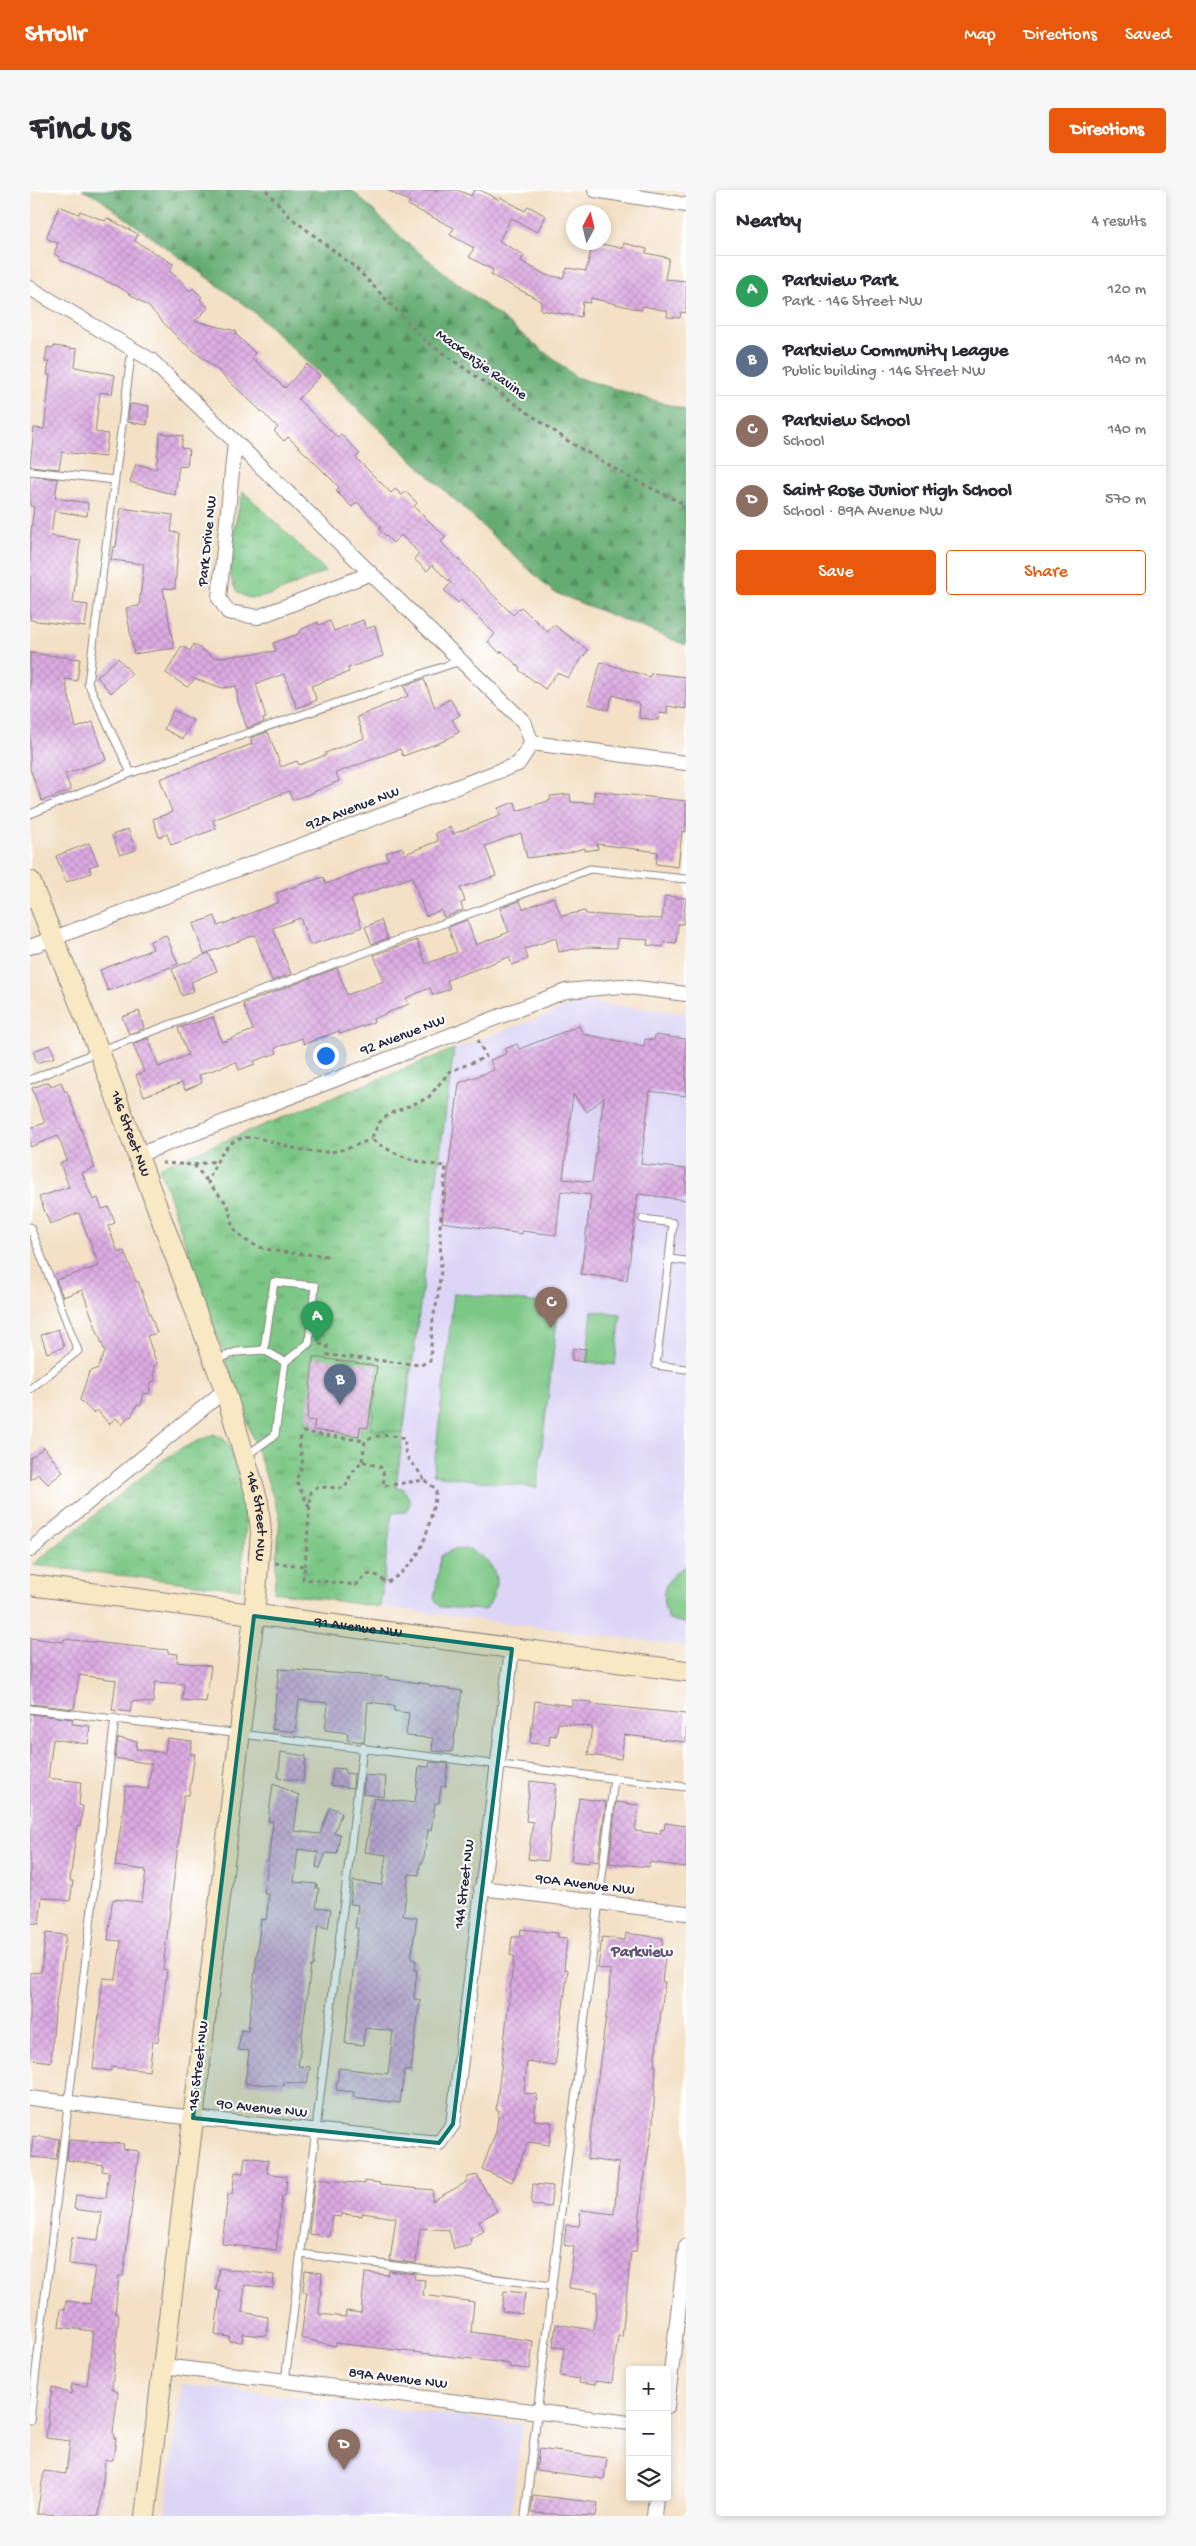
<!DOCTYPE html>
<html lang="en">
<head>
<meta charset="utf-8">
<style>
	:root { --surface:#fff; --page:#f7f7f7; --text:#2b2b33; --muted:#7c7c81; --line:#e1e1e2; --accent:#ea580c }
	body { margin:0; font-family:"Gochi Hand",sans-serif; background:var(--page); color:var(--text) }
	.controls { position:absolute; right:15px; bottom:15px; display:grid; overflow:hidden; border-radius:5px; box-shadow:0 2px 8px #0003 }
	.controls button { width:45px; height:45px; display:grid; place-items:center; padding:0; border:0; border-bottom:1px solid var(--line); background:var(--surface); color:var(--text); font:25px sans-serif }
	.compass { position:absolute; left:536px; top:15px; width:45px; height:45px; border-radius:50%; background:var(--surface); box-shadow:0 2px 8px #0003; rotate:7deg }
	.you { position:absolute; left:295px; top:865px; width:18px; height:18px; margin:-12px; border:4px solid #fff; border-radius:50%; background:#1a73e8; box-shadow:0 0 0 8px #1a73e833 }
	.badge { display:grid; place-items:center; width:32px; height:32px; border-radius:50%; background:var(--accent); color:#fff; font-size:16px; font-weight:700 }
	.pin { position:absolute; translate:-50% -41px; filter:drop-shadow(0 1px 2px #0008) }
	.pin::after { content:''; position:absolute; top:26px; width:18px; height:15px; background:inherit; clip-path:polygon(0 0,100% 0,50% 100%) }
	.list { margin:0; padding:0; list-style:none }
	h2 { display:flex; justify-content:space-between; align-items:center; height:65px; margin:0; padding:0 20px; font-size:21px }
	h2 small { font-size:16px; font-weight:400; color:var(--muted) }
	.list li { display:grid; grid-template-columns:32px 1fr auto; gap:15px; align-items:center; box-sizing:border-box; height:70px; padding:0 20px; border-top:1px solid var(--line) }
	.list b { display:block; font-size:19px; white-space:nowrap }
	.list p { margin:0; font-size:16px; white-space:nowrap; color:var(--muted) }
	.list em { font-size:16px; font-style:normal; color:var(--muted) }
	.actions { display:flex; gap:10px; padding:15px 20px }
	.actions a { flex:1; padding:11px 0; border:1px solid var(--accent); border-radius:5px; text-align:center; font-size:18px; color:var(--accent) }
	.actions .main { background:var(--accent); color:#fff }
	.icon { flex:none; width:28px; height:28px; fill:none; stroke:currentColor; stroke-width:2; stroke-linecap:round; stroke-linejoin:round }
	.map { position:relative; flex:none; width:656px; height:2326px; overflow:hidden; border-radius:5px }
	header { display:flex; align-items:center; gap:30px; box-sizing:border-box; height:70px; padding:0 25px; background:var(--accent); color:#fff }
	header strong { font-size:24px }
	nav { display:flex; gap:28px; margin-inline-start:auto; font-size:18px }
	.intro { display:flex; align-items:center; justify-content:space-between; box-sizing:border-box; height:120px; padding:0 30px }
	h1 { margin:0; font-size:35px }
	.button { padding:12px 22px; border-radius:5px; background:var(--accent); color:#fff; font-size:18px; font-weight:700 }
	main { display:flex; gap:30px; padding:0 30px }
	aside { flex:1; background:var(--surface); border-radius:5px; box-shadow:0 2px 8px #0003 }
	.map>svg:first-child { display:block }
	.built { fill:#dcd5f6 }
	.forest { fill:url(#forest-firs); stroke:#446756 }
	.park { fill:url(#park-tufts); stroke:#4f7460 }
	.garden { fill:#7cc785; stroke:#4f7460 }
	.building { fill:url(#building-cross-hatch); fill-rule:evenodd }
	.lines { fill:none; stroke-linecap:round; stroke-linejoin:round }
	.lane-casing { stroke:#8a8180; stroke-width:9 }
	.street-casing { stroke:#8a8180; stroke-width:16 }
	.secondary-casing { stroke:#8a8180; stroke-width:22 }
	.path { stroke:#8a8180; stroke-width:3; stroke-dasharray:4 4; stroke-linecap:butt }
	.lane { stroke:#fff; stroke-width:7 }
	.street { stroke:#fff; stroke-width:14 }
	.secondary { stroke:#f8e8c3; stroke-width:20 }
	.marked { fill:#0f766e; fill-opacity:0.2; stroke:#0f766e; stroke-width:4; stroke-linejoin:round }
	.labels { text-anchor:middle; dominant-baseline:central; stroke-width:4; stroke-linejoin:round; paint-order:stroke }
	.street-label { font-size:15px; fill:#22223b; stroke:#fff }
	.neighbourhood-label { font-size:16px; font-weight:bold; fill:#635275; stroke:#fff }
</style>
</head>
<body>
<header>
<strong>Strollr</strong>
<nav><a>Map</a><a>Directions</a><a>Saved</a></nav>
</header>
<div class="intro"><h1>Find us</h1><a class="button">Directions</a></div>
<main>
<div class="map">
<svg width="656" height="2326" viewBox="0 0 656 2326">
	<defs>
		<pattern id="forest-firs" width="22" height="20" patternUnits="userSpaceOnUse" patternTransform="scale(1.25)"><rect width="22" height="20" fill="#65ac72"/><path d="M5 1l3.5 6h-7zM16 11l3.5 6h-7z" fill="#538c5f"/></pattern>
		<pattern id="park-tufts" width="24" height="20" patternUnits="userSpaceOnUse" patternTransform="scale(1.25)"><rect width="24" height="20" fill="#7cc785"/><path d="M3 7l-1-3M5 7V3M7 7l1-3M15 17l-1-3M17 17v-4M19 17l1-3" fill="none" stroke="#65a16e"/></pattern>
		<pattern id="building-cross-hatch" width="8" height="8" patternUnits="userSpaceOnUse" patternTransform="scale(1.25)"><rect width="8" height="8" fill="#dbaae1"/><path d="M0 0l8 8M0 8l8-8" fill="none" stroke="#bc92c2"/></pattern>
	</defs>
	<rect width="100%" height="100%" fill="#fff"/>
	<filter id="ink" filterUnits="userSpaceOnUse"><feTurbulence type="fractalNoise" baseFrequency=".02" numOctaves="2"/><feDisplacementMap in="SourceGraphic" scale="10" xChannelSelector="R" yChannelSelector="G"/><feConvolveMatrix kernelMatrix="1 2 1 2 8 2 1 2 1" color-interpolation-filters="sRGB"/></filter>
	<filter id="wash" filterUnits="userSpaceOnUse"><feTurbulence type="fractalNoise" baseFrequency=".0096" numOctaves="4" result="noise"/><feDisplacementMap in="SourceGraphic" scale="20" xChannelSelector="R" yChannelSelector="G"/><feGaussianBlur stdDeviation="1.12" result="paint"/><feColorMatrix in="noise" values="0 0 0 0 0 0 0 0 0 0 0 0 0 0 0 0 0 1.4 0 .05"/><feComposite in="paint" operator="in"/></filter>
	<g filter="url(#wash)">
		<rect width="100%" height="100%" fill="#f3e0c5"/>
		<!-- built -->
		<path class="built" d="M553 812 656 823V1456L350 1417 424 859Z
			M152 2194 492 2234 481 2326H135Z"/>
		<!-- forest -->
		<path class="forest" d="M52 0H322L376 52 546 187 656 220V455L523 402 224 122 67 7Z"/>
		<!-- park -->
		<path class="park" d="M213 301 296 381C279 388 244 406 228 408 179 413 208 327 213 301Z
			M424 859 366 1297 373 1298 381 1312 376 1322 362 1323 350 1417 244 1402 250 1327 129 977Z
			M184 1244 194 1249 200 1257 209 1287 216 1333 210 1399 2 1375 133 1270 150 1259Z"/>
		<!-- garden -->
		<path class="garden" d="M424 1103 529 1115 507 1298 403 1285Z
			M562 1121 591 1124 585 1175 556 1172Z
			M349 1175 380 1179 373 1243 341 1239Z
			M437 1359C467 1370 475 1394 455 1420L410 1417 404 1409 411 1366 422 1360Z
			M656 1376V1433L639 1430C628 1407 633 1388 656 1376Z"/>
		<g id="blocks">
			<!-- building -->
			<path class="building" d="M357 0H428L441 6 444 0H450L469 10 470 7 495 21 498 16 516 26 507 42 481 28 469 51 494 65 491 71 516 85 533 88 537 78 556 81 563 53 593 58 594 53 617 59 616 63 639 68 635 89 656 91V123L651 122 650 128 637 127 638 121 613 116 611 120 561 108 560 113 553 112 551 127 511 120V111L461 85 463 80 439 67 444 58 420 45 424 38 378 15 380 12Z
				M29 16 49 24 50 21 75 31 77 28 108 44 105 51 143 74 140 81 160 101 163 98 172 107 170 109 178 118 165 131 206 141V144L225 163 221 167 255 198 277 174 290 186 268 209 308 248 311 244 330 264 326 267 328 270 361 303 365 299 372 305 376 302 387 313 384 317 416 347 411 352 483 425 491 417 518 442 524 435 558 460 538 488 527 483 515 499 489 480 490 478 472 461 470 463 458 452 465 444 431 410 428 413 414 400 421 393 402 375 397 381 384 369 389 363 371 345 363 353 349 339 351 337 327 312 322 317 306 301 309 297 277 265 258 247 254 251 244 241 248 237 184 177 149 149 119 117 89 97 29 69 30 67 24 64 28 53 18 49 17 46Z
				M24 156 47 159 45 177 85 185 82 204 70 202 65 242 78 244 75 267 32 262 29 279 0 276 4 238 14 239 20 185H17L19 172H15L17 157 24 158Z
				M100 214 119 216 117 235 98 232Z
				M130 243 153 246 151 258 159 259 157 276 149 275 145 305 100 292 106 274 126 279Z
				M0 286 28 289 25 308 58 313 57 326 24 321 21 346 50 350 43 413 58 415 55 437 0 430V349L4 317 0 316Z
				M91 318 143 325 141 342 149 343 145 399 133 398 144 458 104 464 96 418 109 416 114 374 81 370 83 357H86Z
				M333 430 336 439 345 436 353 466 318 478 319 482 281 496 287 510 267 518 254 484 226 494 236 528 233 529 234 532 217 538 208 512 206 496 193 498 165 489 157 497 136 483 152 456 160 461 164 454 184 468 246 461 243 453 268 444 272 439 288 432 289 435 300 431 304 441Z
				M0 463 50 469 47 491 35 489 46 538 63 532 76 570 35 584 41 600 12 611 0 579Z
				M88 468 102 484 81 503 67 487Z
				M571 472 620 487 621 483 656 487V519L637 516V524L629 523 628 530 609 528 610 514 583 505 578 520 558 514Z
				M394 489 405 518 420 509 430 525 422 530 429 542 414 551 373 566 370 559 306 583 309 591 279 604 262 610 259 601 183 630 186 639 141 655 137 644 129 647 123 629 142 622 130 589 222 554 221 548 238 542 251 577 267 571 269 575 296 565 295 563 334 548 327 527 378 506 374 496Z
				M143 520 163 530 153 549 134 539Z
				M564 601 656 611V642L652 641 648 677 626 674 628 662 567 654 568 659 555 661V658L537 663 497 668 491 643 455 656 466 686 430 698 435 711 431 713 433 720 414 727 411 720 396 726 382 687 321 709 332 737 312 745 280 755 270 728 243 738 261 784 242 791 225 745 174 764 163 734 185 726 188 736 249 712 246 703 293 687 296 694 358 670 356 663 372 657 375 664 408 651 405 643 420 637 423 644 470 626 468 618 485 612 487 621 521 610 520 606 540 604 541 612 564 613Z
				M98 639 106 660 90 665 82 645Z
				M59 653 68 674 59 677 61 683 36 692 26 666Z
				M635 706 656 708 653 734H648L646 753 634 752 633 757 617 755 618 750 587 748V758L556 757 529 762 526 748 495 759 498 769 482 775 479 767 417 790 420 799 403 805 400 798 376 808 379 814 343 829 344 832 310 844 309 841 274 854 272 848 245 858 247 863 224 871 225 874 209 880 206 872 169 885 172 893 155 900 152 893 114 906 106 885 114 882 103 854 118 848 129 877 158 865 148 838 183 827 192 852 223 840 213 814 307 778 317 805 341 796 354 791 344 765 387 750 396 774 427 762 418 737 437 730 446 755 479 742 470 718 490 711 493 719 524 707 531 726 555 721 556 724 632 729Z
				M351 730 358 748 342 754 335 737Z
				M136 745 148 774 78 801 70 780 123 759 120 751Z
				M179 763 187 781 161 792 164 801 152 806 142 779Z
				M109 821 114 838 99 844 92 827Z
				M549 836 553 844 614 856 615 849 624 850 625 845 656 849V906L620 901 611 974 656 979V1010L608 1004 597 1090 551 1084 561 1005 531 1001 526 1045 492 1041V1044L412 1032 429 893 464 880 460 870 476 864 475 859 487 854 489 859ZM543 904 557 922 574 907 562 992 533 989Z
				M20 855 25 867 7 873 3 861Z
				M19 892 21 896 31 892 35 902 37 901 65 978 52 983 63 1010 68 1008 72 1019 79 1017 85 1033 78 1036 88 1063 94 1061 106 1092 108 1091 127 1143 117 1146 127 1174 124 1176 125 1191 121 1192 119 1204 114 1203 111 1216 107 1215 101 1227 99 1226 92 1235 86 1228 79 1234 67 1220 63 1223 50 1210 59 1182 68 1178 75 1162 52 1100 33 1107 26 1090 69 1076 49 1023 20 1034 9 1007 39 997 30 973 37 970 28 946 0 957V938L15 933 2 898Z
				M28 1139 34 1157 17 1163 11 1145Z
				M543 1158 556 1159 554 1172 542 1170Z
				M283 1167 347 1176 338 1238 330 1237 329 1246 283 1240 285 1231 277 1230Z
				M14 1257 33 1282 18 1294 8 1284 0 1290V1268Z
				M0 1448 34 1452V1449L138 1460V1463L148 1464 147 1472 181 1476 176 1512 152 1510 154 1494 125 1492 123 1513 102 1511 100 1522 82 1520 86 1490 49 1485 44 1519 0 1514Z
				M249 1479 358 1487V1489L399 1494V1496L432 1501 422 1562 402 1561 403 1548 376 1546 379 1523 364 1521V1515L338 1512 334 1552 317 1550 318 1543 295 1540 298 1513 269 1510 265 1542 242 1539Z
				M542 1510 562 1512 561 1514 656 1524V1552L594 1545 591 1569 558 1565 562 1537 528 1533 526 1546 520 1545 519 1555 500 1553 505 1511 542 1516Z
				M0 1524 43 1529 42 1534 60 1536 58 1554 23 1549 18 1588 51 1592 49 1615 53 1616 50 1637 47 1636 40 1691H43L40 1711 12 1707 9 1734 0 1733Z
				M88 1548 107 1551 106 1559 135 1563 137 1548 162 1551 160 1564H165L159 1605H154L133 1779 137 1780 128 1852 123 1851 119 1881 81 1877V1881L63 1879 73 1788 86 1789 91 1751 78 1750 82 1713 84 1709 112 1712 116 1680 85 1676 94 1615 95 1596 118 1599 122 1574 85 1568Z
				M251 1562 276 1566 273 1591 248 1588Z
				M400 1572 418 1574 415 1597 411 1596 409 1613H405L401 1641 398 1640 393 1673H390L389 1685 379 1684 373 1726 387 1728 381 1769 386 1770 385 1780H387L384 1809 390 1810 381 1881 374 1880 370 1913 323 1907 324 1902 306 1900 309 1878 358 1884 363 1841 335 1838 333 1855 315 1853 328 1738H325L328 1715 320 1714 323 1691 352 1695 356 1665 335 1662 344 1608 385 1613 389 1576 399 1577Z
				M303 1578 316 1579 315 1583 324 1584 323 1598 301 1595Z
				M335 1585 356 1587 354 1607 333 1604Z
				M500 1591 526 1594 517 1671 498 1669 503 1632 496 1631Z
				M243 1594 269 1605 264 1641 290 1644 300 1617 312 1622 304 1643 310 1644 307 1664 296 1663 290 1678 286 1677 288 1662 268 1659 264 1692 287 1694 286 1698H289L286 1717 301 1719 298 1738 288 1736 283 1776H281L268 1876 280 1877 277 1894 254 1892V1896L215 1893 219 1861 208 1860 211 1840 218 1841 231 1729 236 1730 239 1704H234L243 1631H238Z
				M549 1608 576 1612 568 1672 559 1670V1673L541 1671Z
				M586 1612 609 1615 605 1641 630 1644 631 1639 634 1640 635 1633 656 1636V1677L619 1672V1677L579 1673Z
				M491 1739 528 1743 527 1747 537 1748 534 1779 538 1780 525 1876 497 1872 494 1903 507 1904 504 1930 522 1932 519 1955 498 1952 482 1992 452 1979 466 1942 469 1920H466L484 1766 480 1765 482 1747H490Z
				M16 1743 36 1745 25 1821 21 1872 0 1869V1783L11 1782Z
				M596 1743 633 1748 632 1759 636 1760 632 1792H635L624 1876H626L623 1932 613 1996 606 2062H601L592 2147 588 2146 582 2193 565 2191V2195L549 2193V2189L530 2186 534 2158 523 2157 526 2134 564 2140 568 2102 539 2098 544 2057 534 2055 536 2035 549 2036 551 2020 584 2024 589 1973 557 1969 579 1804 580 1780 568 1778 572 1747 595 1750Z
				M3 1946 29 1949 26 1969 1 1967Z
				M39 1950 94 1954 93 1959 109 1961 93 2086H89L85 2123 89 2124 82 2199 88 2202 83 2242 84 2248H86L83 2270H75L69 2326 7 2324 14 2281 36 2284 40 2251 16 2248 22 2197 41 2204 42 2194 57 2196 63 2141 29 2137 31 2119H35L36 2111 60 2114 65 2077 39 2074 40 2059 42 2047 68 2050 72 2023 44 2019 46 2005 76 2008 79 1982 72 1981 73 1975 37 1970Z
				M215 1967 238 1970 237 1983 257 1986 255 2006H252L246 2060 192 2054 198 2004H202L205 1982 213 1983Z
				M447 1985 467 2021 449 2031 454 2041 440 2049 441 2055 424 2059 419 2040 390 2038 386 2073 360 2070 366 2028 332 2023V2026L311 2024V2027L302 2026 299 2047 279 2044 285 1989 335 1994V1991L350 1993 349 1995 403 2000 402 2011 435 1993 438 1987Z
				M503 1994 523 1996 520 2017 501 2015Z
				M189 2078 244 2085 243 2098 215 2095 212 2122 238 2127 236 2146 213 2144 212 2152 199 2151 200 2147 185 2145 190 2101 186 2100Z
				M275 2081 292 2083 289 2124 315 2127 316 2121 331 2123 335 2083 358 2085 359 2081 385 2084 384 2089 395 2090 393 2105 444 2112 441 2142 503 2151 500 2179 479 2177 480 2174 467 2172 306 2153 305 2156 271 2148 277 2102H273Z
				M474 2101 495 2103 492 2124 472 2121Z
				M509 2259 577 2268 574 2289 506 2280Z
				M503 2305 568 2313 566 2326 501 2323Z"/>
		</g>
	</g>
	<g filter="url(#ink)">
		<use href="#blocks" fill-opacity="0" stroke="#8a8180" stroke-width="1"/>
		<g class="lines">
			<!-- lane casing -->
			<g class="lane-casing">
				<path id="lane" d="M102 159 58 493 101 583 430 471
					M0 281 85 290
					M0 624 101 583
					M0 890 69 861 560 679 656 689
					M613 1029 643 1033 639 1069
					M0 1037 48 1161 0 1199
					M656 1071 639 1069 626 1175 656 1179
					M234 1160 244 1092 285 1096 279 1153 255 1172
					M186 1170 206 1162 234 1160 255 1172 245 1245 217 1265
					M0 1519 656 1597
					M271 2064 522 2096 584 1588
					M255 2191 333 1557
					M0 2230 85 1528
					M495 2326 522 2096"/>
			</g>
			<!-- street casing -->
			<g class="street-casing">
				<path id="street" d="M565 0 656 15
					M0 98 121 170 494 532 502 553
					M205 252 189 408 198 422 228 427 339 384
					M502 553 656 573
					M0 757 488 574 502 553
					M108 965 536 801 591 796 656 804
					M0 1360 195 1200
					M451 1698 656 1723
					M0 1908 163 1928 409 1953 423 1934 482 1459
					M133 2176 600 2233
					M637 2216 656 2056
					M624 2326 626 2307"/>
			</g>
			<!-- secondary casing -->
			<g class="secondary-casing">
				<g id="secondary">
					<path id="s1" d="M0 691 69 861 195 1200 228 1312 231 1342 224 1426 115 2326"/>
					<path id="s2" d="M0 1395 656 1481"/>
				</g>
			</g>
			<!-- path -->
			<path class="path" d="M236 0 260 27 326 78 397 152 541 253 599 287 656 315
				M132 973 164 975 186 971
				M164 975 178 992
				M297 1066C268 1062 221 1066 204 1038 200 1032 201 1023 198 1016 193 1008 184 1000 178 992 206 914 237 962 293 962 309 963 327 955 341 949
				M289 1154 297 1155 298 1165 391 1175 400 1171 403 1128 407 1112 411 1080 410 1037 416 976C388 974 364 965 341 949L349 933 359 924 398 908 419 882 456 867 448 850
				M332 1271 335 1251C348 1243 361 1245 375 1249 373 1273 385 1272 394 1290
				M279 1317 266 1290 273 1275 269 1252 273 1242 335 1251
				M245 1373 275 1376 273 1389 326 1395 337 1384 349 1386 356 1393C395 1371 396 1345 406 1305V1299L394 1290 354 1296 353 1278 332 1271 321 1284 315 1298 287 1297 281 1302 275 1376"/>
			<!-- lane -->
			<use href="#lane" class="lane"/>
			<!-- street -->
			<use href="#street" class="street"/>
			<!-- secondary -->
			<use href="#secondary" class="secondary"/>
		</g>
	</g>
	<!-- marked area -->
	<path class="marked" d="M224 1426 482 1459 423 1934 409 1953 163 1928Z"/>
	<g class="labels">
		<!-- street labels -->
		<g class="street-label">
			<text transform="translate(451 175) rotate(36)">MacKenzie Ravine</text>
			<text transform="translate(178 351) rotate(-84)">Park Drive NW</text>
			<text transform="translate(323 619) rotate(-21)">92A Avenue NW</text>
			<text transform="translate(373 846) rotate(-21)">92 Avenue NW</text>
			<text stroke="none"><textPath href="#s1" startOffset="272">146 Street NW</textPath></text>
			<text stroke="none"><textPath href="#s1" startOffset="676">146 Street NW</textPath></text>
			<text stroke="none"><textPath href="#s2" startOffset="331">91 Avenue NW</textPath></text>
			<text transform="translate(435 1694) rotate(-83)">144 Street NW</text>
			<text transform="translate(555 1695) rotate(7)">90A Avenue NW</text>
			<text transform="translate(169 1876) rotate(-83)">145 Street NW</text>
			<text transform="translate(232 1919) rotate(6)">90 Avenue NW</text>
			<text transform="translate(368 2189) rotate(7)">89A Avenue NW</text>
		</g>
		<!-- neighbourhood labels -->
		<g class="neighbourhood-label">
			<text x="612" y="1763">Parkview</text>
		</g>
	</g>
</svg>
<div class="controls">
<button>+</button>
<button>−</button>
<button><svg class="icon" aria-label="layers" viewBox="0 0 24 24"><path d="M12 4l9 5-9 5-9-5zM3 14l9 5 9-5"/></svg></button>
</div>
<svg class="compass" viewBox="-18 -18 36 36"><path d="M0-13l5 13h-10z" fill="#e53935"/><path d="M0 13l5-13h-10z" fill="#7c7c81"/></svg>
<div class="you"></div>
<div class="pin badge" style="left:287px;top:1152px;background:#2e9e5b">A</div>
<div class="pin badge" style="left:310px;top:1215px;background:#5c6f8a">B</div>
<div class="pin badge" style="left:521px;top:1138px;background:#8d6e63">C</div>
<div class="pin badge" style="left:314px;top:2280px;background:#8d6e63">D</div>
</div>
<aside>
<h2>Nearby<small>4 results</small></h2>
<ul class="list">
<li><span class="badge" style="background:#2e9e5b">A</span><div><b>Parkview Park</b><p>Park · 146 Street NW</p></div><em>120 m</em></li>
<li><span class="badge" style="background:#5c6f8a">B</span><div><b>Parkview Community League</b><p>Public building · 146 Street NW</p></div><em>140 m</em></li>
<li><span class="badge" style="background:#8d6e63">C</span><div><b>Parkview School</b><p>School</p></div><em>140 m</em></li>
<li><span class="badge" style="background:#8d6e63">D</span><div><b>Saint Rose Junior High School</b><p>School · 89A Avenue NW</p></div><em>570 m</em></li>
</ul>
<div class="actions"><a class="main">Save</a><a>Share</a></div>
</aside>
</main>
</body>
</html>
